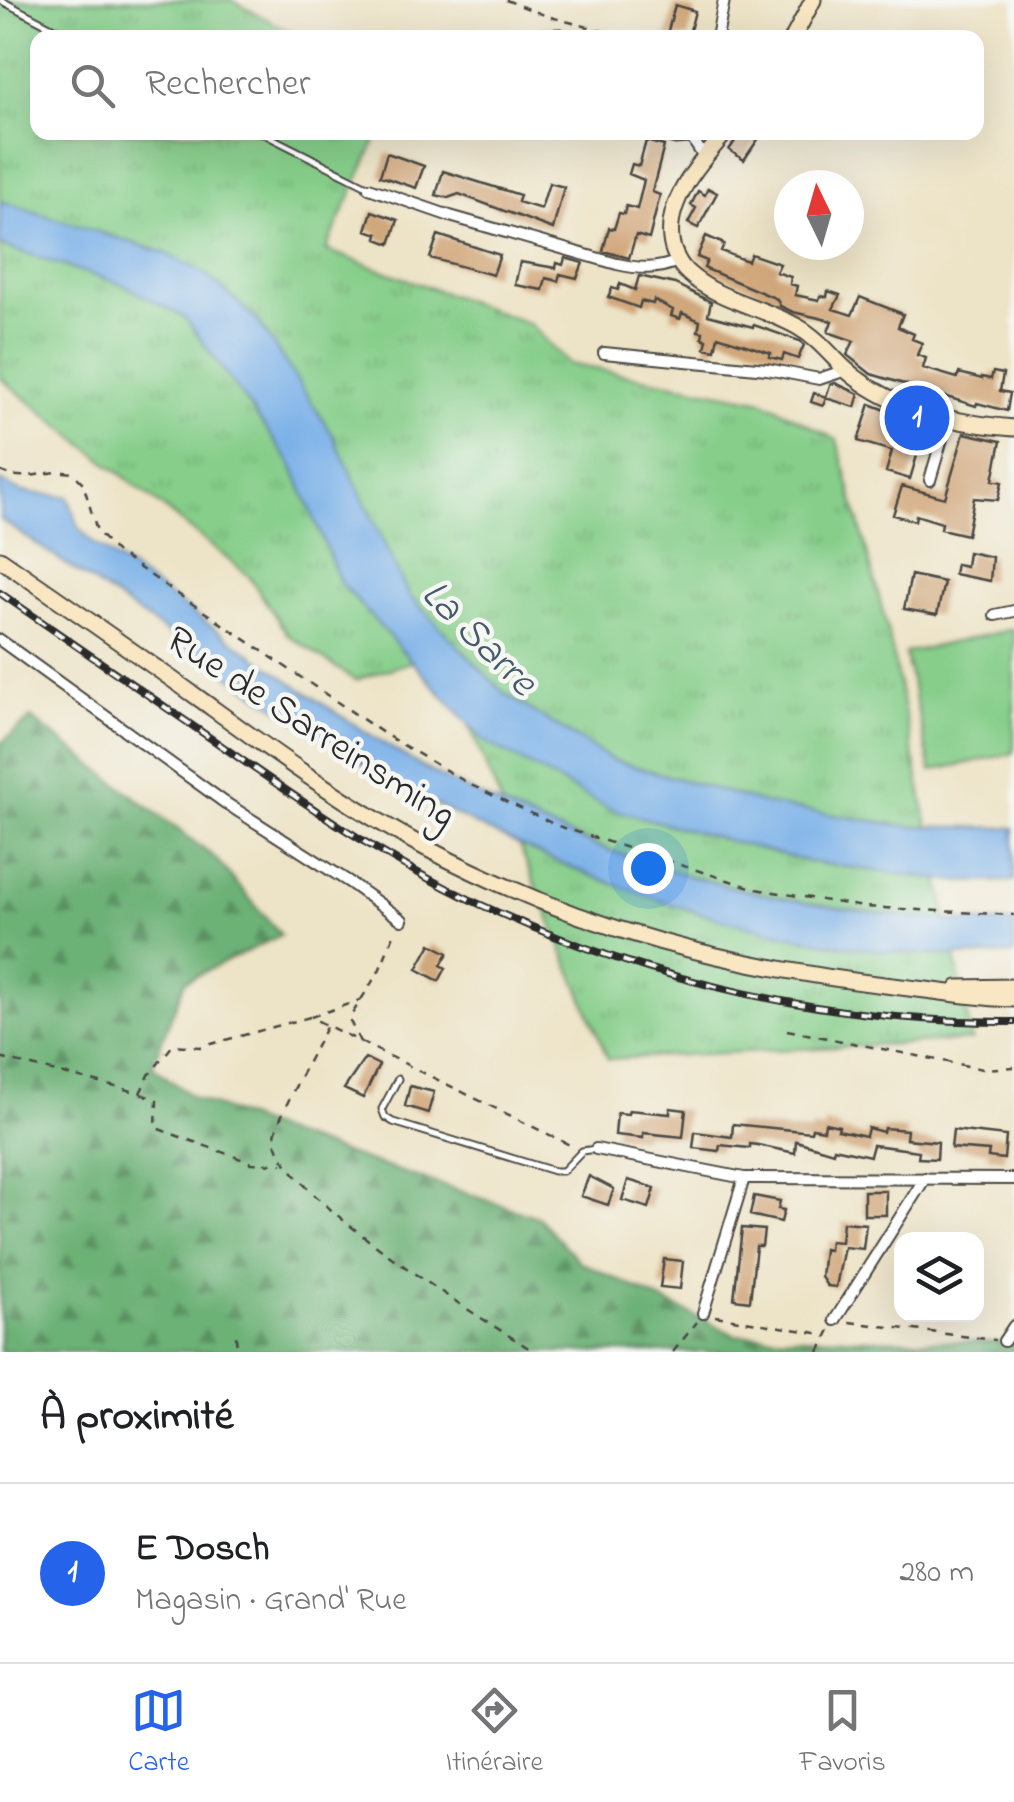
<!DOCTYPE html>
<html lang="fr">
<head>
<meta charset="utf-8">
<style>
	:root { --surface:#fff; --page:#f6f6f6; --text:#202124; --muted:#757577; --line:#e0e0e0; --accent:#2563eb }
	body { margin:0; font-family:"Indie Flower",sans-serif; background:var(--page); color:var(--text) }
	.controls { position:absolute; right:30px; bottom:30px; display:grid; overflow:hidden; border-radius:20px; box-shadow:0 10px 40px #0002 }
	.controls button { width:90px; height:90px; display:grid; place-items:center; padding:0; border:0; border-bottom:2px solid var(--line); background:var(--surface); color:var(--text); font:50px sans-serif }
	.compass { position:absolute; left:774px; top:170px; width:90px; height:90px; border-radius:50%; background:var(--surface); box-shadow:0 10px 40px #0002; rotate:355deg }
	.you { position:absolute; left:648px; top:868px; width:35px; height:35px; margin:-25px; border:8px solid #fff; border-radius:50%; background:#1a73e8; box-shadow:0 0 0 15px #1a73e833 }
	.badge { display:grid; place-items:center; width:65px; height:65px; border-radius:50%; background:var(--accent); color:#fff; font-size:32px; font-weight:700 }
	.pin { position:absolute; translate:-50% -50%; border:5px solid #fff; box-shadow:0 2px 10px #0006 }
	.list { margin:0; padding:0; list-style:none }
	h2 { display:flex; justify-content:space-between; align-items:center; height:130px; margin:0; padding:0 40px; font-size:42px }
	h2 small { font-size:32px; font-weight:400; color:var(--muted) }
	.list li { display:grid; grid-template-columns:65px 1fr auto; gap:30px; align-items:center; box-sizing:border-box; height:180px; padding:0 40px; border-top:2px solid var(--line) }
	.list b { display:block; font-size:38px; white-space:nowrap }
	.list p { margin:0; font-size:32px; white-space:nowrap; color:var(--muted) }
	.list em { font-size:32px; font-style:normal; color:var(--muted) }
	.icon { flex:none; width:55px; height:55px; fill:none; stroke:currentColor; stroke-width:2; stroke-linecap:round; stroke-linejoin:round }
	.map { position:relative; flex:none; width:1014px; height:1352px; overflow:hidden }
	.search { position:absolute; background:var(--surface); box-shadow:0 10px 40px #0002; left:30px; right:30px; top:30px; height:110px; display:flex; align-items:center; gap:25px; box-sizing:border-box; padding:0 35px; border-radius:20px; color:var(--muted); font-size:38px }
	.sheet { height:310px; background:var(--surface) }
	nav { display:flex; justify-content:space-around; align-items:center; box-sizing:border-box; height:140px; border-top:2px solid var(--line); background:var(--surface); font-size:28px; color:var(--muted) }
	nav a { display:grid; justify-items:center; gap:5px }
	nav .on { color:var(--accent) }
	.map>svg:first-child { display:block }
	.grass { fill:url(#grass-tufts); stroke:#587c5a; stroke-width:2.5 }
	.forest { fill:url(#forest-firs); stroke:#4c6e50; stroke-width:2.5 }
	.garden { fill:#86ce8a; stroke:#587c5a; stroke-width:2.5 }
	.water { fill:#79b0e8; stroke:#526e8a; stroke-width:2.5 }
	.building { fill:#d1a77b }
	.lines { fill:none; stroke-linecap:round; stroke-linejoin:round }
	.lane-casing { stroke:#484742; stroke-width:9 }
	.street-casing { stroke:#484742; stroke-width:14 }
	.secondary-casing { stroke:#484742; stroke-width:19 }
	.path { stroke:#484742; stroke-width:2.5; stroke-dasharray:8 8; stroke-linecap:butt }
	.lane { stroke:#fff; stroke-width:5 }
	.street { stroke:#fff; stroke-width:10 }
	.secondary { stroke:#f9e7c3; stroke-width:15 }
	.rail-casing { stroke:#2b2b2b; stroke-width:8 }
	.rail { stroke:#f6f6f2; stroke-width:4; stroke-dasharray:11; stroke-linecap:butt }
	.labels { text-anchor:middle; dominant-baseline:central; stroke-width:9; stroke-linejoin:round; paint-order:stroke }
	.street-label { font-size:40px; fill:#2b2b2b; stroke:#f6f6f2 }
	.water-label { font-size:42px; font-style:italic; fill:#465a6d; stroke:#f6f6f2 }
</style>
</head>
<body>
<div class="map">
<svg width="1014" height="1352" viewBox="0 0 1014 1352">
	<defs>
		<pattern id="grass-tufts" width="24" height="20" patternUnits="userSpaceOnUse" patternTransform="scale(2.5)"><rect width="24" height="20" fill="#86ce8a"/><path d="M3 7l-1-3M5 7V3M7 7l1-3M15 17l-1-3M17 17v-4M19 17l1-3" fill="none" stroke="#74b177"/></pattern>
		<pattern id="forest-firs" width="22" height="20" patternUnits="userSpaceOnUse" patternTransform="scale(2.5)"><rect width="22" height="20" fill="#6cb176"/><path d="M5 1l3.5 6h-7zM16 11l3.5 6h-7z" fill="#599061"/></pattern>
	</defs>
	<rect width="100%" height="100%" fill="#f6f6f2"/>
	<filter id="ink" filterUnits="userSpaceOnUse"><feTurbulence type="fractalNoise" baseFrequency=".01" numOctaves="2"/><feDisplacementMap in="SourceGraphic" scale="20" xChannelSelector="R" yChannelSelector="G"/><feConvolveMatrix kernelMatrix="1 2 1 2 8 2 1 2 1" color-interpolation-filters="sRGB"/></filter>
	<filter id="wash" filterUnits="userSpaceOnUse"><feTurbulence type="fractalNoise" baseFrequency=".0048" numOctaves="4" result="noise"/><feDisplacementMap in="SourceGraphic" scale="40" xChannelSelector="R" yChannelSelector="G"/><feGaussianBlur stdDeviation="2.25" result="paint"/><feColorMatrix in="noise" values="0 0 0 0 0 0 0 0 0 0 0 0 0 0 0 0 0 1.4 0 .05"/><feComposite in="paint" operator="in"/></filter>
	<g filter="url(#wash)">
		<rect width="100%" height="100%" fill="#ede3c6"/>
		<!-- grass -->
		<path class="grass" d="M0 0H231L300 37 38 38V132L379 133 326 250 530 324 569 364 764 401 837 440 887 627 972 1040 608 1059 439 653 355 680 288 635 248 575 0 378Z"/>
		<!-- forest -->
		<path class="forest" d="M31 718 214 857 281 935 185 981 152 1066 192 1097 289 1135 538 1217 580 1262 735 1335 1014 1343V1352H0V744Z"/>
		<!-- garden -->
		<path class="garden" d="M1014 629V753L931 771 905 653Z"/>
		<!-- water -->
		<path class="water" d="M0 201 165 253 204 273 256 318 333 435 408 594 505 694 612 760 771 805 905 826 1014 828V881L959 882 809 862 610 809 484 741 340 582 292 465 185 318 123 285 0 245Z
			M0 481 22 492 68 497 79 528 93 543C201 617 307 698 419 765 449 783 483 797 515 812 672 884 841 919 1014 923V954C986 955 958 957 930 955 725 943 509 854 336 748L0 519Z"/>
		<g id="blocks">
			<!-- building -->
			<path class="building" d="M675 5 695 11 688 38H666Z
				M741 132H763L744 160 729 150Z
				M646 141 664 146 652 192 660 195 649 239 636 235 629 258 603 251 609 228 614 229 619 213 624 214 626 206 637 209 644 180 629 174 632 164 639 166Z
				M387 153 424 166 416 188 380 176Z
				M443 171 520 195 518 202 541 209 549 183 564 187 553 229 459 194 448 198 436 195Z
				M708 188 717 193 698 228 688 223 696 208 691 205 698 191 705 195Z
				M372 211 398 220 390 244 377 239 378 234 366 230Z
				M438 235 500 255 493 275 430 258Z
				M706 236 724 244 721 251 739 258 748 261 751 254 780 264 776 272 791 277 790 284 797 286 795 295 819 300 820 296 827 297 828 291 840 295 833 309 852 315 860 297 903 314 898 327 914 334 912 339 922 343 917 355 926 358 923 368 957 378 959 373 982 379V377L991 379 993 372 1003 374 1000 391 1010 393 1007 411 977 403 976 406 871 374 847 355 854 341 828 332 832 321 793 312 780 306 777 299 704 268 707 261 697 257Z
				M565 258 583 263 577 278 560 274 558 281 546 278 543 290 515 285 520 262 556 268 557 263 563 265Z
				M639 276 675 284 711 302 708 315 753 327 754 325 800 341 804 345 798 359 784 354 782 360 769 357 771 353 718 336 715 350 705 348 707 340 702 338 703 332 698 331 700 321 682 313 680 319 671 316 673 310 654 300 653 304 641 301 639 308 608 297 612 288 618 290 620 284 635 290Z
				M835 383 859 394 855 407 826 398 823 406 811 402 814 393 826 397 830 385Z
				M870 404 926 425 910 479 886 472 892 451 858 441Z
				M964 433 1001 441 993 480 1002 482 998 500 974 498 967 535 941 529 942 523 916 515 915 521 893 515 902 486 945 498Z
				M968 552 992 557 990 581 954 574 956 564 966 566Z
				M911 575 944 582 937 615 904 609Z
				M431 944 448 953 441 965 446 968 439 981 417 969Z
				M365 1058 379 1065 363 1098 344 1089Z
				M410 1086 434 1092 428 1113 405 1106Z
				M670 1108 686 1110 683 1137 643 1133V1138L615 1135 617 1113 628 1114 629 1110 670 1114Z
				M825 1123 839 1126 838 1130 866 1136 868 1128 883 1132 884 1128 907 1130 906 1139 938 1142 937 1159 918 1158 919 1151 873 1145 870 1156 834 1148 833 1152 796 1141 795 1153 758 1145 750 1144V1148L720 1145 719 1151 693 1148 695 1132 732 1137 733 1124 811 1132 812 1128 824 1130Z
				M953 1130 1006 1136 1004 1159 988 1157 989 1151 951 1148Z
				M589 1176 614 1189 608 1205 581 1196Z
				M628 1180 655 1188 649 1208 622 1200Z
				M864 1191H886V1215H864Z
				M754 1196 780 1201 778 1209 784 1210 781 1222 750 1215Z
				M843 1222 866 1224 863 1249 844 1247 836 1287 827 1286 821 1277 824 1249 829 1250 830 1241 841 1242Z
				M742 1228 764 1230 762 1246H756L750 1301 734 1299Z
				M664 1259 683 1261 680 1289 660 1287Z"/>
		</g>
	</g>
	<g filter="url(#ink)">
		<use href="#blocks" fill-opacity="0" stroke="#484742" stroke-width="2.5"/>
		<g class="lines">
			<!-- lane casing -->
			<g class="lane-casing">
				<path id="lane" d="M0 0 73 38
					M511 38 516 33 561 32
					M260 132 369 187
					M643 132 675 141 690 140
					M398 1079 382 1109 385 1117 393 1122 554 1171H563L582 1151 596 1149"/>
			</g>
			<!-- street casing -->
			<g class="street-casing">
				<path id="street" d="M717 38 724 0
					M694 132 693 140 704 157
					M369 188 450 216 617 264C639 269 657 270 678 261
					M604 353 767 369 819 379 846 370
					M930 480 948 418
					M995 615 1014 611
					M0 640 224 802 349 882 402 920
					M596 1149 744 1178 1014 1179
					M703 1313 744 1178
					M835 1320 925 1178
					M1004 1341 1014 1326"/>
			</g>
			<!-- secondary casing -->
			<g class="secondary-casing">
				<path id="secondary" d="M793 38 813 0
					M726 132C702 160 666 199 671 239 672 251 679 265 688 273 717 300 763 307 798 327 816 337 829 353 843 367 860 383 881 395 902 404 936 419 977 425 1014 428
					M0 559C68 606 137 654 204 702 276 754 347 806 426 848 583 931 733 968 909 988 944 992 978 998 1014 999
					M958 988 1014 987"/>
			</g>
			<!-- path -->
			<path class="path" d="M506 0 547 16 629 38
				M0 471C26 484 46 468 73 473L83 483 97 531 116 552 386 735 471 785 558 826 756 889 864 907 1014 915
				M311 1017 360 1000
				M326 1027C317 1046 275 1121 275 1137 278 1194 484 1320 535 1352
				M787 1030 983 1069 1014 1067
				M360 1042 349 1019 379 971 396 930
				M0 1058 140 1093 149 1075 173 1045 200 1047 310 1017 574 1147
				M141 1094 157 1100 156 1128 252 1163 282 1164
				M715 1316 817 1333 824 1328
				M849 1322 995 1340
				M236 1336 237 1352
				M673 1352 697 1322
				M819 1352 830 1330"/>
			<!-- lane -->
			<use href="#lane" class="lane"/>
			<!-- street -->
			<use href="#street" class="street"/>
			<!-- secondary -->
			<use href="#secondary" class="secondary"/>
			<!-- rail casing -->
			<g class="rail-casing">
				<path id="rail" d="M0 593C73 644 146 694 219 744 302 802 385 860 477 903 645 981 829 1023 1014 1022"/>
			</g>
			<!-- rail -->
			<use href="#rail" class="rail"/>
		</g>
	</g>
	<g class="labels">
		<!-- street labels -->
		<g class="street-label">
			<text transform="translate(310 729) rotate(33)">Rue de Sarreinsming</text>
		</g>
		<!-- water labels -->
		<g class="water-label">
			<text transform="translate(478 639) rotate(45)">La Sarre</text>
		</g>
	</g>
</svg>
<div class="controls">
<button><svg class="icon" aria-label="layers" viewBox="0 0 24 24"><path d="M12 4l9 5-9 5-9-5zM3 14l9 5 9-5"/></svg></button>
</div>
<svg class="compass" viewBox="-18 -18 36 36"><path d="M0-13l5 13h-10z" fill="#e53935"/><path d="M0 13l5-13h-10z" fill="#757577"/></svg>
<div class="you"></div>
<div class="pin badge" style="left:917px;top:418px">1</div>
<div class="search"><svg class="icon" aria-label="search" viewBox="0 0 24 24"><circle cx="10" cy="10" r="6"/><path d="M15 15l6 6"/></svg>Rechercher</div>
</div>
<section class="sheet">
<h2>À proximité<small></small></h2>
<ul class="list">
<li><span class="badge">1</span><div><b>E Dosch</b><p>Magasin · Grand' Rue</p></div><em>280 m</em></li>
</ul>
</section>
<nav>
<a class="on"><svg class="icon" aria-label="map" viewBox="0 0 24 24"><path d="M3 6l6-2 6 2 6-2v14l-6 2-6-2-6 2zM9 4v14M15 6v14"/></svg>Carte</a>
<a><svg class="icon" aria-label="directions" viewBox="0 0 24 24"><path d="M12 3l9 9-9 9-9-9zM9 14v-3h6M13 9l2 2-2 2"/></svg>Itinéraire</a>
<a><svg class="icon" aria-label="saved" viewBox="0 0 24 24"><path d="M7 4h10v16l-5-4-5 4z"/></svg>Favoris</a>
</nav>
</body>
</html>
